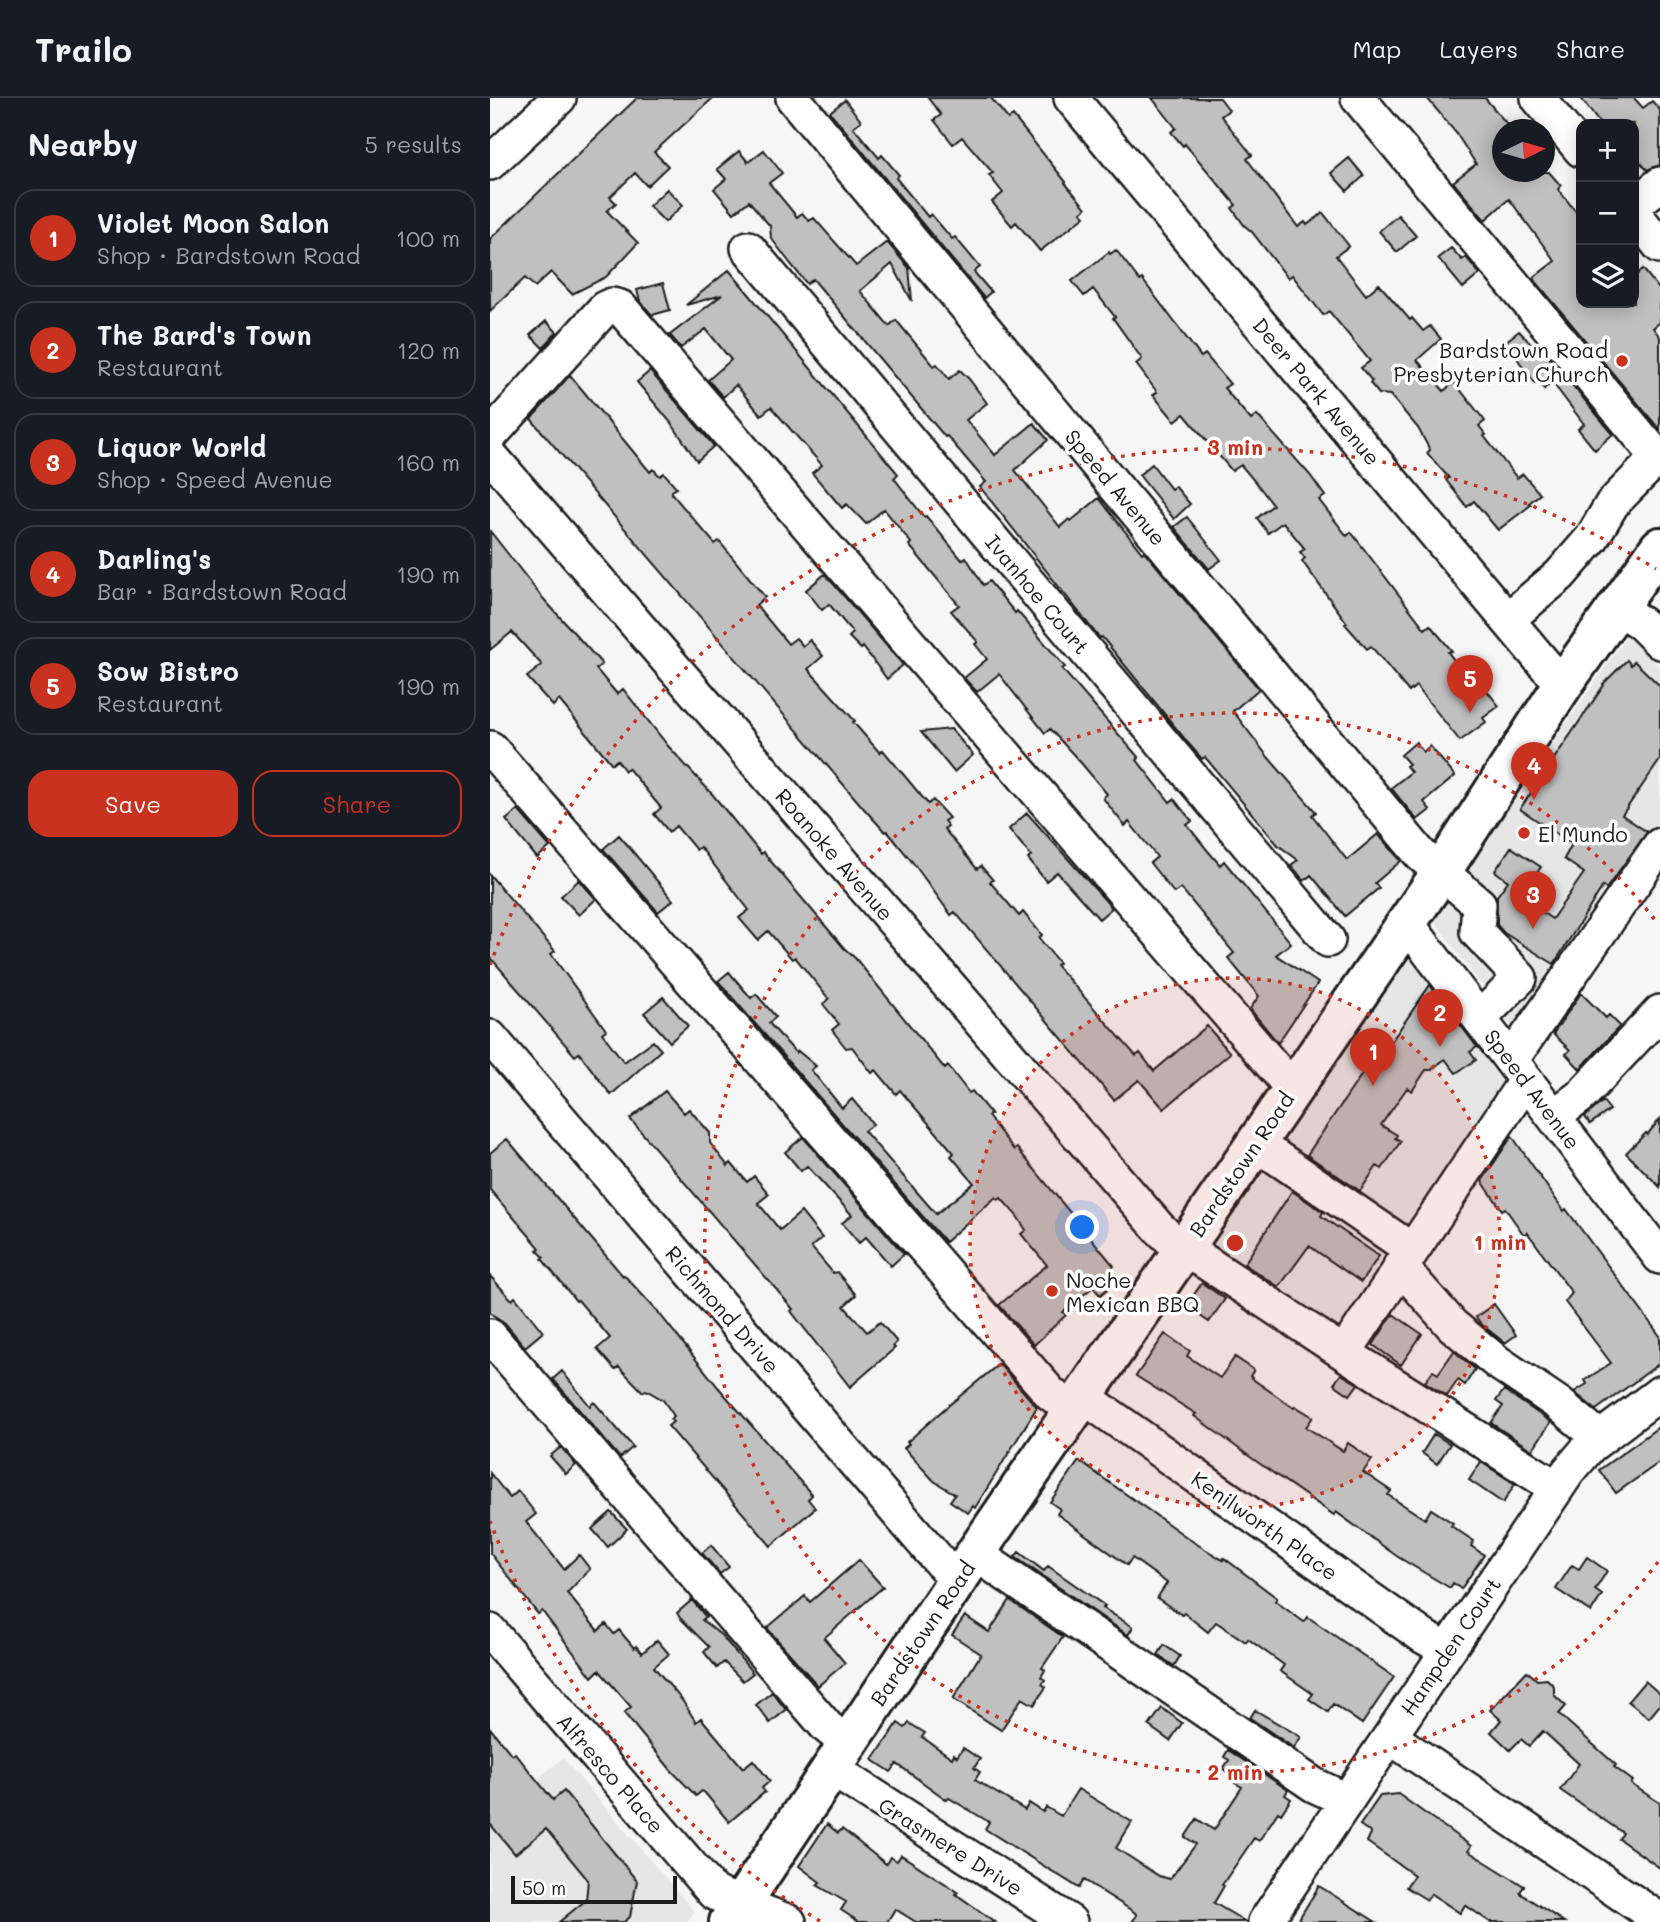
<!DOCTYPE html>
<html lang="en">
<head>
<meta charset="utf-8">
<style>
	:root { --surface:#171b24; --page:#20242c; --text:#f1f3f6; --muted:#9ea1a6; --line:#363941; --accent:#c8321e }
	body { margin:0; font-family:Mali,sans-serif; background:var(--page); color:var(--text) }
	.controls { position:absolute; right:21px; top:21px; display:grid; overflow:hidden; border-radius:14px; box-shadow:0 4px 18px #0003 }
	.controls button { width:63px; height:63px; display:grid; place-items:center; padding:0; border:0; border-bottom:2px solid var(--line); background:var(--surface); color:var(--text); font:35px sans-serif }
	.compass { position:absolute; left:1002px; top:21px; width:63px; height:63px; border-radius:50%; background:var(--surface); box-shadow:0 4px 18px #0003; rotate:85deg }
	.scale { position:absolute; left:21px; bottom:18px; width:166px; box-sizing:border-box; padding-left:7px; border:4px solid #1c1c1c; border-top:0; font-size:19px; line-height:24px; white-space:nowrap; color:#1c1c1c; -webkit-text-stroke:5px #fff; paint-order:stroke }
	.you { position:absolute; left:593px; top:1130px; width:24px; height:24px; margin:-18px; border:5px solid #fff; border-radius:50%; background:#1a73e8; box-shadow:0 0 0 10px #1a73e833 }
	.badge { display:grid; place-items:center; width:46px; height:46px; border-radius:50%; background:var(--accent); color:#fff; font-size:23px; font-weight:700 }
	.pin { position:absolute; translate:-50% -58px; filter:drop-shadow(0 2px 4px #0008) }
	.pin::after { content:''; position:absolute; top:37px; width:24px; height:21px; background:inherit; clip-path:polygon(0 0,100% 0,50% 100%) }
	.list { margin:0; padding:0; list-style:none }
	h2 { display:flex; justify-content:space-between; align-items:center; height:91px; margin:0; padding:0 28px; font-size:30px }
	h2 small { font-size:23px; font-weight:400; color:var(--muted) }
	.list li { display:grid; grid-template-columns:46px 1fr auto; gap:21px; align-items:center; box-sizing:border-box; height:98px; margin:0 14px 14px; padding:0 14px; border:2px solid var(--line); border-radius:21px }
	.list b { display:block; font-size:26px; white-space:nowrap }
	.list p { margin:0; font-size:23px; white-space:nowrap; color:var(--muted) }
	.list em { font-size:23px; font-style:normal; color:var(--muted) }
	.actions { display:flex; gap:14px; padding:21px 28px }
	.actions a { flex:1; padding:16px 0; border:2px solid var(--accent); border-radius:21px; text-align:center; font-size:24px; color:var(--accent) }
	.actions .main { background:var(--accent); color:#fff }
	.icon { flex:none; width:38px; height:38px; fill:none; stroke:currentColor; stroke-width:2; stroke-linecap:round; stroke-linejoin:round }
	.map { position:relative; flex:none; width:1170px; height:1824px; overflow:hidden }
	header { display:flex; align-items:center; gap:42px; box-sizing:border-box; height:98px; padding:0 35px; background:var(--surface); border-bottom:2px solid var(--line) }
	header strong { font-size:33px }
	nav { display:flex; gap:38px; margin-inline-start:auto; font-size:24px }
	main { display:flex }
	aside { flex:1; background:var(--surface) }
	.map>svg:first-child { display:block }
	.built { fill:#e6e6e6 }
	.building { fill:#c0c0c0; stroke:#1c1c1c; stroke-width:2 }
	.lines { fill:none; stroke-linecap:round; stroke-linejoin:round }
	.minor-casing { stroke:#1c1c1c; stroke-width:38 }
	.major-casing { stroke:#1c1c1c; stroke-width:44 }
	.minor { stroke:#fff; stroke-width:33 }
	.major { stroke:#fff; stroke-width:38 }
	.ring { fill:none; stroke:#c8321e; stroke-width:3.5; stroke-dasharray:3.5 7 }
	.poi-dot { fill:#c8321e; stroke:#fff; stroke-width:2.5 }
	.labels { text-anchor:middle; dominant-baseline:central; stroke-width:7; stroke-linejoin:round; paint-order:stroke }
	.poi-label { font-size:21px; fill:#1c1c1c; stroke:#fff; text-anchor:start }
	.street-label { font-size:21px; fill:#1c1c1c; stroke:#fff }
	.centre { fill:#c8321e; stroke:#fff; stroke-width:3.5 }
	.ring-label { font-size:21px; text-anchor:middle; font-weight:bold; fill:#c8321e; stroke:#fff; stroke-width:7; stroke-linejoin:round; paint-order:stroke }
</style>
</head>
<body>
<header>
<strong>Trailo</strong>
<nav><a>Map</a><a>Layers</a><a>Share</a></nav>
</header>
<main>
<aside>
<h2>Nearby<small>5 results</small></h2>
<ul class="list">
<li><span class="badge">1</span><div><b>Violet Moon Salon</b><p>Shop · Bardstown Road</p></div><em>100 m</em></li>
<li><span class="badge">2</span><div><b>The Bard's Town</b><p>Restaurant</p></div><em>120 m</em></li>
<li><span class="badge">3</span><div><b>Liquor World</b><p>Shop · Speed Avenue</p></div><em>160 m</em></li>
<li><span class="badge">4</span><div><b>Darling's</b><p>Bar · Bardstown Road</p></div><em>190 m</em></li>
<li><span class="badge">5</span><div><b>Sow Bistro</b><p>Restaurant</p></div><em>190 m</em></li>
</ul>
<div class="actions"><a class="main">Save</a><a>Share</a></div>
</aside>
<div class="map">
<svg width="1170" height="1824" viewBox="0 0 1170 1824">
	<rect width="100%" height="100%" fill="#f6f6f6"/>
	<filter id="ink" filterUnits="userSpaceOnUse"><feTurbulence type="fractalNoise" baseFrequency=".0143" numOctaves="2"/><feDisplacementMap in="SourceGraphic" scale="14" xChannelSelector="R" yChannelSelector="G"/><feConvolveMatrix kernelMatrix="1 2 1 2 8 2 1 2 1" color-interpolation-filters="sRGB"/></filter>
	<g filter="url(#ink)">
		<!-- built -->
		<path class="built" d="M1137 538 1170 570V733L1026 935 942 819Z
			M924 849 1036 999 854 1261 708 1168Z
			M73 1660 204 1813 198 1824H0V1720Z"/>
		<!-- building -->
		<path class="building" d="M147 0H223L164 54 178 68 157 88 145 75 120 99 126 105 117 113 148 145 116 179 82 196 61 174 45 189 35 180 0 213V141Z
			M438 0H501L518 21 523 18 576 84 575 85 596 110 591 114 595 118 550 153 526 124 522 128 502 104 513 95 499 77 503 75 472 39 463 46 444 22 451 17Z
			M662 0H730L739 12 731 18 762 57 757 61 808 129 815 124 817 127 833 115 859 148 846 158 876 197 889 186 920 222 922 220 933 233 940 228 951 241 927 262 954 293 964 284 995 323 989 328 996 337 994 338 1027 380 1033 376 1050 396 1039 405 1041 407 1008 432 984 403 977 409 956 382 959 380 937 355 940 352 928 330 900 297 889 296 880 285 882 283 871 270 880 263 839 213 833 217 802 177 798 180 762 134 754 127 742 110 746 107 695 46 693 48 681 34 686 30Z
			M937 0H995L1022 32H1012V74H1059L1071 88 1068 91 1091 120V205H1144V179L1153 171 1170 192V224L1163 230 1170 239V332L1043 180 1065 163 1019 101 995 122 963 84 986 66 966 35Z
			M1091 0H1144L1153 10 1162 3 1170 12V67L1157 72 1144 57V26H1110Z
			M355 2 371 23 363 29 389 60 392 57 409 77 406 80 438 119 441 116 462 141 465 139 490 169 484 174 501 194 494 200 340 14Z
			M274 52 292 75 279 85 307 119 312 115 319 123 324 120 366 168 397 144 419 170 422 203 402 166 370 193 399 228 406 222 444 268 447 266 459 281 470 272 479 281 497 305 476 322 505 357 544 325 558 342 525 372 570 429 579 421 581 423 609 400 652 455 654 453 769 591 743 613 778 659 826 714 822 717 857 762 888 736 911 763 885 785 889 790 855 818 821 777 814 783 801 767 808 762 788 747 715 659 712 661 698 645 612 539 610 540 607 537 490 389 496 384 457 338 455 339 323 181 317 186 300 165 281 140 280 128 259 103 244 115 224 91 236 81 227 71 249 53 258 64Z
			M859 60 874 78 857 93 841 75Z
			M177 91 193 107 175 124 159 108Z
			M908 117 926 138 907 154 889 133Z
			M961 150 972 162 976 159 990 176 973 190 948 160Z
			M626 152 650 183 652 181 711 259 715 256 740 286 734 290 761 322 767 317 820 377 835 398 829 402 857 438 861 434 935 531 940 527 962 553 958 554 988 594 994 589 1009 608 993 620 996 624 970 643 926 588 919 594 881 548 877 551 855 526 857 525 812 463 815 460 810 454 815 451 793 424 778 435 767 420 783 407 771 391 751 367 742 373 694 316 685 323 663 297 667 294 646 266 652 261 623 220 625 219 603 191 594 198 582 183 619 154 620 156Z
			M239 172 408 376 404 380 434 419 436 418 472 462 476 459 493 487 499 483 525 515 527 513 552 542 575 569 572 571 649 660 647 662 680 704 684 701 691 710 702 723 697 727 718 753 730 767 734 763 801 845 786 857 828 885 788 945 760 911 769 898 738 860 744 855 691 790 684 795 660 765 667 759 639 724 635 728 613 700 617 696 592 666 560 631 555 635 509 576 487 594 474 580 497 561 485 546 488 544 461 513 469 507 419 447 421 445 394 411 376 426 357 406 352 410 322 375 332 367 281 309 271 317 246 287 233 299 218 282 241 262 216 231 191 250 180 237 232 197 196 207Z
			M173 185 180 212 162 217 150 203 147 192Z
			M56 223 67 234 53 250 40 237Z
			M1029 233 1043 248 1045 247 1051 254 1053 252 1123 336 1105 352 1088 331 1094 326 1062 284 1054 291 1048 283 1045 285 1015 244Z
			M160 273 224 348 207 363 182 326 147 284Z
			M80 277 160 374 163 371 170 378 174 375 187 390 182 393V396L225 446 229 443 275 499 266 507 298 546 306 540 313 548 320 542 333 558 318 571 365 623 363 624 390 655 393 652 438 706 443 702 459 720 454 723 458 728 454 731 487 771 491 768 503 782 500 784 529 818 533 814 552 837 549 840 569 865 566 867 646 958 650 955 664 973 717 928 740 955 674 1011 649 982 624 1002 465 814 461 817 424 766 397 733 395 734 376 713 41 321Z
			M662 366 681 391 685 388 700 406 684 421 649 377Z
			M697 419 731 462 719 471 684 429Z
			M0 433 51 498 112 566 106 571 127 596 133 591 179 649 223 697 271 756 273 754 354 850 366 861 455 971 458 968 479 995 482 993 501 1016 498 1018 524 1052 527 1050 624 1168 618 1174 626 1184 610 1197 603 1189 573 1214 576 1217 544 1247 509 1207 557 1167 531 1136 536 1132 527 1118 511 1100 508 1102 506 1099 455 1144 228 883 239 874 261 900 266 896 286 919 279 925 306 955 308 953 326 968 321 972 352 1010 362 1001 383 1026 374 1033 446 1116 484 1085 461 1058 464 1055 410 992 406 996 386 972 382 975 362 949 356 950 342 932 349 926 333 906 339 901 305 859 302 861 278 833 268 842 249 820 259 812 210 749 206 752 186 728 179 734 164 716 171 710 138 670 135 673 127 662 122 666 69 602 63 608 37 579 52 567 22 534 0 552Z
			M335 476 413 567 397 581 373 549 371 551 359 539 363 535 339 506 332 512 316 492Z
			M1137 562 1141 567 1144 563 1170 588V662L1132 717 1157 734 1116 791 1113 788 1064 866 1014 835 1007 827V798L1018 783 1005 773 1021 749 1051 769 1030 800 1062 821 1094 775 1074 761 1082 746 1030 711 1114 587 1113 586Z
			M461 631 483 657 464 674 431 634Z
			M926 644 933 654 940 648 965 678 934 704 940 712 927 722 901 690 921 674 916 668 919 666 911 657Z
			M28 712 60 749 47 760 16 722Z
			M537 715 622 810 609 821 567 774 556 783 538 761 541 758 519 731Z
			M129 737 183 802 168 814 113 751Z
			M0 777 65 853 61 856 116 932 112 935 134 964 163 943 171 952 121 997 89 955 85 958 0 859Z
			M89 782 106 801 89 817 71 798Z
			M940 887 987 949 980 954 986 962 966 975 955 961 941 972H936L922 993 917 990 891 1027 907 1037 905 1040 911 1043 892 1071 887 1068 870 1093 817 1057 889 951 894 954Z
			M1091 895 1116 920 1119 917 1130 928 1090 971 1076 956 1080 952 1063 936Z
			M173 899 198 928 180 944 154 915Z
			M175 993 194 1015 199 1011 220 1035V1045L238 1068 241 1065 257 1084 264 1078 279 1096 268 1105 290 1132 311 1114 332 1140 321 1149 343 1175 347 1174 366 1197 354 1208 377 1234 390 1224 407 1244 403 1248 405 1250 360 1289 301 1213 303 1211 140 1021Z
			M1113 1003 1120 1012 1100 1026 1095 1019Z
			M1170 1021V1089L1136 1055 1156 1035 1157 1037Z
			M1022 1038 1074 1113 1076 1111 1170 1238V1265L1106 1312 1084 1294 1097 1286 1095 1282 1121 1265 1075 1204 1082 1195 1037 1134 1034 1137 1015 1110 1012 1112 992 1083Z
			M313 1039 414 1156 401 1168 376 1139 369 1145 352 1125 362 1117 317 1068 311 1073 295 1054Z
			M17 1041 133 1178 134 1177 168 1214 228 1289 322 1397 318 1401 325 1410 281 1448 178 1328 183 1324 180 1321 184 1318 173 1302 156 1292 153 1294 129 1269 125 1272 107 1251 120 1240 88 1202 86 1203 52 1161 54 1159 47 1152 50 1150 0 1092V1055Z
			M802 1093 833 1114 831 1118 889 1158 871 1184 819 1148 789 1189 754 1166Z
			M0 1178 22 1202 25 1199 53 1234 35 1249 15 1225 0 1215Z
			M712 1185 735 1201 719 1224 696 1208Z
			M1004 1206 1026 1237 1015 1245 991 1226 986 1219Z
			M903 1216 932 1236 911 1267 883 1247Z
			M675 1236 700 1253 697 1258 730 1280 745 1259 764 1272 760 1278 764 1282 804 1310 805 1308 823 1319 816 1329 853 1353 858 1345 882 1362 873 1374 901 1393 898 1397 935 1421 941 1411 963 1425 961 1428 984 1443 981 1448 994 1457 971 1491 963 1485 960 1490 908 1459 846 1414 844 1417 763 1361 704 1318 706 1316 646 1278Z
			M964 1253 985 1271 975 1287 968 1282 957 1298 935 1284 943 1273 948 1276Z
			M509 1266 547 1309 485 1410 483 1408 478 1415 460 1403 465 1396 444 1383 414 1350 419 1346 417 1344 453 1312Z
			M72 1273 100 1308 104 1304 143 1349 130 1360 63 1281Z
			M851 1276 868 1286 860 1297 844 1286Z
			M1014 1292 1061 1324 1042 1352 1001 1325 1013 1308 1006 1303Z
			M1170 1328V1364L1126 1395 1109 1372Z
			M944 1336 960 1346 947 1366 932 1355Z
			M71 1349 86 1367 76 1376 60 1358Z
			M589 1363 705 1445 733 1462 734 1460 787 1500 785 1503 814 1524 818 1519 904 1579 872 1626 843 1606 838 1614 819 1601 823 1596 790 1573 794 1567 758 1541 756 1544 726 1524 718 1534 694 1515 692 1517 667 1500 677 1485 642 1460 637 1467 567 1416 570 1411 560 1404Z
			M991 1364 1025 1386 1013 1405 979 1382Z
			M0 1375 20 1400 28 1393 46 1416 36 1424 74 1471 89 1457 100 1471 77 1495 108 1533 116 1526 124 1536 129 1532 144 1550 146 1548 152 1555 167 1542 179 1556 164 1569 192 1602 206 1624 211 1620 253 1670 263 1662 280 1683 272 1690 275 1694 239 1724 215 1695 212 1693 206 1698 181 1672 134 1615 141 1609 109 1572 102 1579 52 1513 48 1516 0 1455Z
			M121 1414 137 1431 118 1449 102 1431Z
			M221 1447 239 1469 230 1476 212 1455Z
			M529 1454 554 1473 558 1468 615 1508 613 1510 643 1529 638 1537 525 1459Z
			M1097 1459 1117 1473 1105 1492 1112 1497 1101 1514 1066 1491 1082 1467 1089 1471Z
			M369 1462 393 1489 334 1540 355 1565 328 1588 277 1530 315 1498 320 1504Z
			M202 1502 216 1519 212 1522 232 1538 263 1575 253 1583 234 1564 227 1570 214 1554 219 1549 190 1520 187 1515Z
			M520 1502 573 1539 552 1570 555 1572 551 1579 555 1582 552 1586 556 1589 544 1607 532 1600 511 1632 463 1601 491 1556 462 1537 475 1518 499 1534Z
			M674 1547 690 1558 684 1568 668 1557Z
			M1037 1573 1047 1582 1057 1581 1064 1588V1597L1076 1608 1069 1616 1126 1667 1124 1669 1143 1683 1141 1686 1170 1705V1770L1129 1741 1133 1735 1070 1692 1089 1666 1053 1633 1039 1648 1031 1641 1020 1652 1001 1634 1011 1622 1000 1612Z
			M1155 1583 1170 1596V1607L1159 1620 1138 1603Z
			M282 1594 296 1612 280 1625 266 1607Z
			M672 1610 692 1625 680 1643 659 1628Z
			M765 1612 811 1639 804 1650 760 1620Z
			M408 1625 415 1630 419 1625 435 1635 432 1639 462 1660 464 1656 467 1659 473 1650 490 1661 484 1670 490 1674 485 1682 535 1712 539 1705 553 1714 556 1709 571 1718 588 1691 642 1724 626 1750 669 1778 680 1781 706 1746 695 1739 707 1721 724 1732 752 1689 745 1685 747 1681 733 1671 739 1662 734 1659 738 1652 798 1692 795 1697 801 1701 791 1716 788 1714 769 1743 764 1740 732 1787 734 1788 724 1805 756 1824H642L647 1817 644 1814 594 1782 589 1790 495 1731 499 1724 459 1700 457 1702 407 1666 401 1674 383 1662Z
			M0 1630 22 1657 25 1655 63 1702 74 1693 147 1783 140 1819 134 1824H69L96 1802 98 1782 56 1731 25 1756 0 1726Z
			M908 1696 981 1748 978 1753 1034 1788 1030 1794 1033 1797 1074 1824H1000L975 1807 970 1815 941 1796 937 1802 916 1789 924 1777 877 1744 881 1735 870 1727 890 1698Z
			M337 1726 348 1735 352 1731 396 1766 400 1759 407 1763 411 1757 468 1794 466 1796 505 1824H426L405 1811 397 1824H369L351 1812 356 1804 327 1787 330 1784 309 1768Z
			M829 1788 886 1824H807Z"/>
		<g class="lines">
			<!-- minor casing -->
			<g class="minor-casing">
				<path id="minor" d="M303 0 931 757 989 806 987 834 1030 880 990 920
					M581 0 1056 568 1074 585
					M868 0 1170 362
					M1048 0 1091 52
					M0 65 69 0
					M1144 107 1170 86
					M1144 115 1170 148
					M258 150 838 842
					M0 338 115 210 122 207 130 209 802 990
					M0 357 669 1130 693 1153 714 1163 854 1255 1067 1390
					M1129 510 1152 526 1170 544
					M1018 521 1070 477 1102 440 1122 406 1168 359
					M0 650 561 1296 584 1313
					M916 824 1170 1159
					M0 939 450 1464 468 1481
					M1022 961 1170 747
					M1064 1018 1091 998 1170 914
					M764 1047 786 1059 922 1152
					M910 1168 962 1227 1007 1264 1069 1306 1110 1340
					M0 1238 337 1629 358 1646
					M854 1255 1036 982
					M594 1299 934 1539 957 1552
					M486 1456 824 1687 856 1702
					M0 1533 224 1795 299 1824
					M900 1639 1170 1822
					M342 1671 580 1824
					M775 1824 1078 1374 1100 1348 1170 1295"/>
			</g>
			<!-- major casing -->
			<g class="major-casing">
				<path id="major" d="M239 1824 468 1481 950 776 1074 585 1170 449"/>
			</g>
			<!-- minor -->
			<use href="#minor" class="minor"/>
			<!-- major -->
			<use href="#major" class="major"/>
		</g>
	</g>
	<!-- distance rings -->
	<circle cx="745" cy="1145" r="265" fill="#c8321e" fill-opacity=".12"/>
	<g class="ring">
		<circle cx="745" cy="1145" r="265"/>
		<path d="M1168 1464A530 530 0 1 1 1168 826"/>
		<path d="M330 1823A795 795 0 0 1 0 1423M0 867A795 795 0 0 1 1166 471"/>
	</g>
	<!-- markers -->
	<g class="poi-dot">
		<circle cx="1132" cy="263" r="7"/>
		<circle cx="1034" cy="735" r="7"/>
		<circle cx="562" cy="1193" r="7"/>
	</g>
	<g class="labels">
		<!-- poi labels -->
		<g class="poi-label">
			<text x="1118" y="251" text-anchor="end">Bardstown Road<tspan x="1118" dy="24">Presbyterian Church</tspan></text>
			<text x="1048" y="735">El Mundo</text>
			<text x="576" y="1181">Noche<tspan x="576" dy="24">Mexican BBQ</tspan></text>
		</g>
		<!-- street labels -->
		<g class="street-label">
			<text transform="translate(827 293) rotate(50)">Deer Park Avenue</text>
			<text transform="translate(626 389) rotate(50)">Speed Avenue</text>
			<text transform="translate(548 496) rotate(50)">Ivanhoe Court</text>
			<text transform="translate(345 756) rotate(49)">Roanoke Avenue</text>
			<text transform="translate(1043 991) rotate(53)">Speed Avenue</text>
			<text transform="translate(751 1066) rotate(-56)">Bardstown Road</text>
			<text transform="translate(233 1211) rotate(49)">Richmond Drive</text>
			<text transform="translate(775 1427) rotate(35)">Kenilworth Place</text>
			<text transform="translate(432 1535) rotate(-56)">Bardstown Road</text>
			<text transform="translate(960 1548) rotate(-56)">Hampden Court</text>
			<text transform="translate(121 1675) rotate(49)">Alfresco Place</text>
			<text transform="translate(461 1748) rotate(32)">Grasmere Drive</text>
		</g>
	</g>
	<circle cx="745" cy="1145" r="10" class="centre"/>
	<g class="ring-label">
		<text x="745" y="357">3 min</text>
		<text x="1010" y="1152">1 min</text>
		<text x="745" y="1682">2 min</text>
	</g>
</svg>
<div class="controls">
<button>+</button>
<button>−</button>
<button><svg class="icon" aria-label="layers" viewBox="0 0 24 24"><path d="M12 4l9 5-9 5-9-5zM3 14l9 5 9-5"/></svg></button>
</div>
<svg class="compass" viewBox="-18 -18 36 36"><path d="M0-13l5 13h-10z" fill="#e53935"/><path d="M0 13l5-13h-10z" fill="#9ea1a6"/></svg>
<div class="scale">50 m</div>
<div class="you"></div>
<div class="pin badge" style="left:883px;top:988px">1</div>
<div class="pin badge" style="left:950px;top:949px">2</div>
<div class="pin badge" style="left:1043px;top:831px">3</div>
<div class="pin badge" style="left:1044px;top:702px">4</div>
<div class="pin badge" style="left:980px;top:615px">5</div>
</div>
</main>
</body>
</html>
